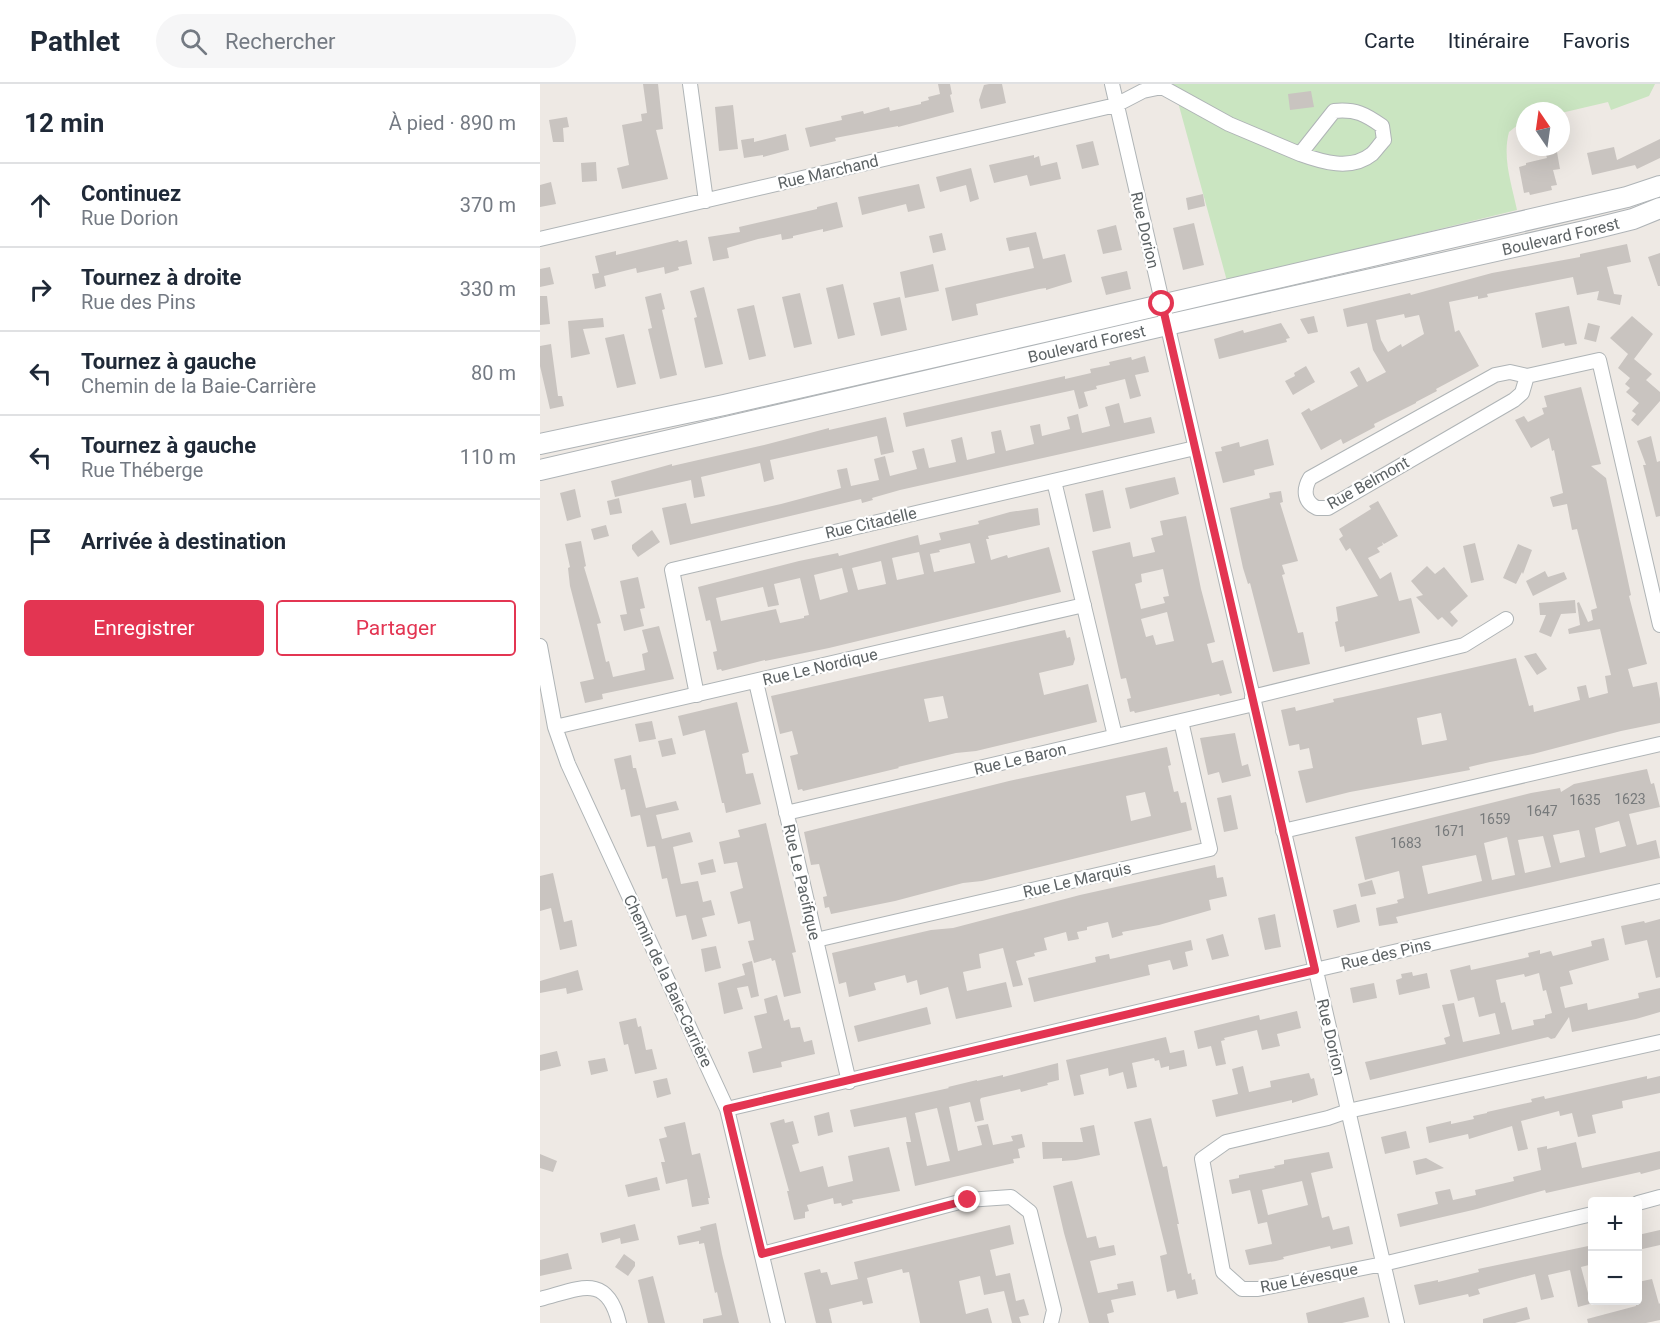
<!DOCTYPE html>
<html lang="fr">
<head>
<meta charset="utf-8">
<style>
	:root { --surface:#fff; --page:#f6f6f7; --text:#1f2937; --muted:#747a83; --line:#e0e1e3; --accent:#e33552 }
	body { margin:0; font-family:Roboto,sans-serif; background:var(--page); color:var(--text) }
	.controls { position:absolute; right:18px; bottom:18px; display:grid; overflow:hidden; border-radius:6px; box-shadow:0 6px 24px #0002 }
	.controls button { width:54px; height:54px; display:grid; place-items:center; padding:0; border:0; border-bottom:2px solid var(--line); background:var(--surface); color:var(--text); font:30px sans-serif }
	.compass { position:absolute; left:976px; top:18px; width:54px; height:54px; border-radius:50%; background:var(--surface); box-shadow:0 6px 24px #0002; rotate:347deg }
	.stop { position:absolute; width:18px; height:18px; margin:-14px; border:4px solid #e33552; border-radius:50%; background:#fff }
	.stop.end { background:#e33552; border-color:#fff; box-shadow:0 2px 6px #0008 }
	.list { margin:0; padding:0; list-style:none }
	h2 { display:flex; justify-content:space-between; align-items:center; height:78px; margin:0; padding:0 24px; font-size:26px }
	h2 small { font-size:20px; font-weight:400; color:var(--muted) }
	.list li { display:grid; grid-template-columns:39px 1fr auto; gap:18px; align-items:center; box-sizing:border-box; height:84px; padding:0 24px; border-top:2px solid var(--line) }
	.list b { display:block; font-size:22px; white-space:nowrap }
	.list p { margin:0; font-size:20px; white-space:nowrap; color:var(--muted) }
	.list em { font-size:20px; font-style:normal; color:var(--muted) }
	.actions { display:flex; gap:12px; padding:18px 24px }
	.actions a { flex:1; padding:14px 0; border:2px solid var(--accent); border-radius:6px; text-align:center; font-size:21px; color:var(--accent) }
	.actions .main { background:var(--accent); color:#fff }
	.icon { flex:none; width:33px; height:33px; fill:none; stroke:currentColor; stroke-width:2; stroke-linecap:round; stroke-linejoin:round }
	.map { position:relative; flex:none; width:1120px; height:1239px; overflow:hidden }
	header { display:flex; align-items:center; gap:36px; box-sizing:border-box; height:84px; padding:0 30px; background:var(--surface); border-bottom:2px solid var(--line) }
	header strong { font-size:28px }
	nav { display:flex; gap:33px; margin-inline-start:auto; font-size:21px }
	.search { width:420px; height:54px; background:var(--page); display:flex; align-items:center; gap:15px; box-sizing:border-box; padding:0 21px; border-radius:33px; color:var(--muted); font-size:22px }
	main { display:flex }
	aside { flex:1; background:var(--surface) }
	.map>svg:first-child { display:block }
	.green { fill:#cae5c1 }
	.building { fill:#c9c4c0; fill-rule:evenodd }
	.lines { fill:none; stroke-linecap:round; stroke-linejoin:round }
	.street-casing { stroke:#afb4b6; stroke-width:16 }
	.secondary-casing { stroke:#afb4b7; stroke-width:22 }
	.street { stroke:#fff; stroke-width:14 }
	.secondary { stroke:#fff; stroke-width:20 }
	.route { stroke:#e33552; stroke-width:8 }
	.labels { text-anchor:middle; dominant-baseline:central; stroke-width:4.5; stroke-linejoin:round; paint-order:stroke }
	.number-label { font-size:14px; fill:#777a7b }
	.street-label { font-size:16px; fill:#5c6264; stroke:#fff }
</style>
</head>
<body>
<header>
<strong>Pathlet</strong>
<div class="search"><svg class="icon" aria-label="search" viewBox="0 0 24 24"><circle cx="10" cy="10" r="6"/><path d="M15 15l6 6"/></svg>Rechercher</div>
<nav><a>Carte</a><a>Itinéraire</a><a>Favoris</a></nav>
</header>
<main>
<aside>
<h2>12 min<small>À pied · 890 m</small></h2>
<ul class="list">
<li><svg class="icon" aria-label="ahead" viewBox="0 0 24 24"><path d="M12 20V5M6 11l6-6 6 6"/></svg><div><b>Continuez</b><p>Rue Dorion</p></div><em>370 m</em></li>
<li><svg class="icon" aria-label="right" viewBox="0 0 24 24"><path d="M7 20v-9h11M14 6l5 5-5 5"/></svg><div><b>Tournez à droite</b><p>Rue des Pins</p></div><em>330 m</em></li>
<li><svg class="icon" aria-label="left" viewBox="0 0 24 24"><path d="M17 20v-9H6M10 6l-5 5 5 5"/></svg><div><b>Tournez à gauche</b><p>Chemin de la Baie-Carrière</p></div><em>80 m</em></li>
<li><svg class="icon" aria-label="left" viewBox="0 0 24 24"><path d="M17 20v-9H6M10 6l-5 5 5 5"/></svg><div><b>Tournez à gauche</b><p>Rue Théberge</p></div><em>110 m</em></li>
<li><svg class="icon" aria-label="arrive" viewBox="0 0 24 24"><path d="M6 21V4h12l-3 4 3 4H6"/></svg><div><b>Arrivée à destination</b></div></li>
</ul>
<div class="actions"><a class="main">Enregistrer</a><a>Partager</a></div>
</aside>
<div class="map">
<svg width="1120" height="1239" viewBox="0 0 1120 1239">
	<rect width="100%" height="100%" fill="#eee9e4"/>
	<!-- green -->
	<path class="green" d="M633 0H1115L1109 12 1071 26 1068 18 1021 29V27H985V38L979 40 969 48C962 74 972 101 977 126L687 197Z"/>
	<!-- building -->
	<path class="building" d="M103 0H118L123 45 116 46 128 95 82 105 77 84 89 81 82 41 102 37 101 30 107 29Z
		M398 0H410L412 10 410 11 414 28 358 43V42L295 54 296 57 270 63 265 44 302 36 301 32 323 27 324 30 349 23 350 27 381 20V18L389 16 388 13 400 10Z
		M449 0H462L466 19 441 25 439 16 444 1Z
		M771 7 774 23 750 26 748 10Z
		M193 21 198 65 179 67 175 23Z
		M27 33 29 43 23 44 24 58H13L9 36Z
		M246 50 249 66 223 73V71L204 74 201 56 214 54V58Z
		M1120 55V74L1097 85 1095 81 1052 91 1047 69 1074 63 1077 76Z
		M553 57 559 81 542 85 536 61Z
		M1017 68 1020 85 1013 86 1017 101 1011 102 1012 106 990 111 989 108 984 109 979 83 986 81V79L1007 74 1006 71Z
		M494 71V74L499 72 501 82 517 78 521 95 490 102 487 91 454 99 449 81Z
		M56 78 57 97 42 98 41 79Z
		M431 84 439 115 430 118 426 101 400 108 396 93Z
		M11 98 16 120 0 123V101Z
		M379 100 385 124 368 128 366 120 322 131 318 113Z
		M663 110 665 122 648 126 646 114Z
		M297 118 303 143 283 148V145L253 152V154L242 156 241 150 218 155 187 164 189 174 173 177 168 153 200 148 199 143 277 125V123Z
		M654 139 664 181 643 186 633 144Z
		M576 141 582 166 563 170 557 146Z
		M496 148 503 175 525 170 532 198 506 206V204L499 205 436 220 438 231 412 237 405 204 494 184 489 163 469 167 466 154Z
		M402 149 406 166 393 169 389 152Z
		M138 156 139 158 147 156 152 180 138 183 139 186 125 190 124 183 97 189 96 184 64 192 66 202 55 205 52 190 59 189 55 172 76 167V171Z
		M1087 160 1091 178 1067 183 1074 210 1082 211 1080 221 1057 216 1059 207 1037 211 1033 193 947 210 948 213 938 215V212L909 218 915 248 919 246 939 282 896 305 897 307 876 318V319L834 340 835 343 803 360 801 355 781 366 761 329 769 324 771 327 818 302 810 288 819 283 827 298 846 288 833 266 827 239 807 243 803 225 870 209 871 211 952 189 1040 173V170ZM864 230 865 234 879 231 884 250 862 263 861 260 848 268 841 256 836 236Z
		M1120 169V202H1118L1108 173Z
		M393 180 399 207 365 214 360 188Z
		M10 183 14 200 0 203V185Z
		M587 187 591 205 566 211 561 193Z
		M303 200 315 251 298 255 286 204Z
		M164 203 183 280 165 284 154 234 157 233 150 207Z
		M121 209 125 225 122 226 137 291 120 295 108 245 112 244 105 213Z
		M260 209 272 260 254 264 242 213Z
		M0 212H7L10 240 0 241Z
		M360 213 367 246 341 252 333 219Z
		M214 221 226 272 209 276 197 225Z
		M1029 222 1037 260 1025 262 1024 259 1002 264 995 229Z
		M774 232 778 248 768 250 760 235Z
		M1092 232 1113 250 1094 275 1112 290 1106 296 1120 308V317L1098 342 1091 336 1096 330 1092 327 1099 319 1086 308 1090 304 1085 300 1090 294 1078 284 1088 270 1070 254Z
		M63 234 64 243 43 245 50 270 31 274 28 237Z
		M741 239 750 254 746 255 747 258 679 275 674 255 703 246 704 249Z
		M1048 239 1060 242 1056 258 1044 255Z
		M84 250 96 300 77 304 65 254Z
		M11 260 18 312H22L24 322 10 325 0 282V262Z
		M605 272 609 288 595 291 601 312 590 315 585 295 556 302 557 305 544 308 548 322 539 325 534 306 366 343 363 329 525 292V295L551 289 550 285 570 281 569 278 591 273 592 276Z
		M766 282 775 298 753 311 745 297 755 292 754 289Z
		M1041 303 1061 380 1051 382 1066 394 1091 511 1089 512 1107 580 1088 585 1093 603 1117 598 1120 615V639L1081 647 993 670 950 678 929 683 930 686 810 708 766 719 758 687 773 684 769 664 760 666 759 660 749 662 741 626 755 623 756 627 794 618 793 615 803 613 976 574 989 622 993 621 994 628 1040 616 1037 603 1046 601 1049 614 1068 609 1065 592 1071 591 1060 545 1029 550 1028 545 1040 541 1037 519 1039 518 1048 538 1053 536 1051 526 1057 524 1037 445 1032 446 1027 420 1013 423 1010 413 1023 409 1014 366 1012 367 1009 354 991 364 975 336 984 332 988 338 1004 330 1002 324 1007 323 1004 312ZM901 629 907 656 882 661 877 634Z
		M579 319 584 339 611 333 615 349 360 406 332 414 333 416 322 419 321 415 130 461 122 424 146 419 151 440 241 420 301 404 297 386 307 384 311 402 339 396 334 375 345 372 350 392 377 385 372 367 384 364 389 384 416 378 411 356 422 353 427 376 455 369 451 348 461 346 466 367 494 360 490 342 500 340 502 352 530 345 527 333 538 330 542 349 570 342 565 323Z
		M346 333 354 368 341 371 337 352 230 376 234 395 224 398 220 379 161 393 165 412 154 414 151 396 75 413 71 397 132 380V382L228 360 289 344V346Z
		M1111 352 1117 378 1120 377V432L1116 433 1103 381H1106L1097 357Z
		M728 355 734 381 714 386 715 391 683 399 675 368 682 367 681 363 699 358 700 363Z
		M635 393 639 410 590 425 585 404Z
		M35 405 41 433 27 437 20 409Z
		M563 406 571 444 553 448 545 410Z
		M741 407 743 418 740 419 758 477 742 481 745 490 742 491 758 549 763 548 770 580 733 588 710 499 708 500 703 484 690 424 730 414 729 409Z
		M79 414 82 429 70 431 67 417Z
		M838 417 858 452 844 460 842 458 843 461 837 464 840 468 828 474 840 495 851 488 859 517 871 514 880 549 805 568 804 562 800 563 795 538 798 537 796 523 838 512 810 464 806 467 799 455 803 452 799 445 831 425 829 422Z
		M498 424 500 441 448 452 449 455H446L451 476 467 471 468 474 509 463 521 508 289 564 225 577V576L182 587 181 585 177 586 173 568 177 567 170 536 166 537 158 503 259 477 298 469 299 472 378 451 380 461 401 456 399 449 439 440 438 437 470 428ZM430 459 435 479 394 488 390 470 400 468 399 466ZM379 468 384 490 357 496 352 474ZM341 477 346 500 318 506 312 484ZM302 484 308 508 280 516 274 491ZM260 494 269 531 264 532V534L240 539 236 525 181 537 176 514 223 503 228 523 239 521 234 500Z
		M646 432 661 505 675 558 667 560 672 579 683 576 692 609 680 612 679 610 595 629 594 627 590 628 587 615 591 614 586 594 581 595 552 467 590 458 593 473 615 468 611 454 623 451 620 437ZM623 485 629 512 623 513 625 519 601 525 595 500 602 498 601 490ZM627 528 634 557 616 561 613 551 606 553 601 535Z
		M66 441 69 452 54 456 51 445Z
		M112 446 120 458 98 473 92 465V461Z
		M41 457 46 482 44 483 61 539 57 540 66 578 69 577 73 593 105 586 102 570 108 568 102 546 119 542 134 595 62 610 63 615 45 619 40 598 54 595 30 502 28 484 30 483 25 460Z
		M935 459 944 496 931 499 923 462Z
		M978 460 992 466 983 490 982 488 976 500 963 494Z
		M887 482 895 490 904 483 928 512 910 528 918 537 912 543 902 533 898 536 876 513 883 511 871 497Z
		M1005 487 1008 493 1024 488 1027 495 993 512 986 497Z
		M98 493 105 524 100 525 104 542 84 547 80 531 87 530 80 497Z
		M1035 516 1036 529 1021 530 1011 553 999 548 1006 531H1000L999 519Z
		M525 546 527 554 530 553 535 575 533 581 499 589 504 611 548 600 557 638 436 667 416 669 358 683 359 684 263 707 262 705 258 706 250 672 258 670 252 647 240 650 231 612ZM403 612 408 634 389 638 384 615Z
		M996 569 1007 585 997 591 984 572Z
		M197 618 209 668 202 670 206 690 213 689 221 720 186 729 184 719H182L165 646 143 652 138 632Z
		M112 637 116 655 99 658 95 640Z
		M695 649 702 682 708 680 711 692 682 699 679 688 668 691 660 654Z
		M132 654 136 670 122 673 118 657Z
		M627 663 631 681 628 682 634 708 638 707 641 719 646 718 652 746 442 797 423 799 355 817 291 830 289 823 285 824 283 813 287 812 279 780 271 781 264 748 469 697ZM605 708 611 732 591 737 586 712Z
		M91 671 93 684H96L106 724 136 717 139 726 116 731 122 755 150 748 153 758 133 763 141 800 158 797 163 818 171 816 175 831 162 834 167 852 152 856 146 831 136 833 127 794 122 795 115 762 107 763 100 731 91 733 85 705 81 706 74 675Z
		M1107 685 1111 700 1114 699 1120 723 1089 730 1097 761 1116 756 1120 774 856 833 858 839 839 842 836 824 858 819 857 816 864 814 859 787 825 796 815 753 991 709 1020 704 1021 708 1034 700ZM1079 737 1086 762 1060 769 1055 744ZM1039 746 1045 773 1020 779 1013 751ZM1003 752 1011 783 985 789 978 756ZM967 753 975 791 952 796 944 759ZM936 771 942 797 888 810 882 782Z
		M691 711 698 745 684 748 677 714Z
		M226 739 256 868 252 869 253 872 261 909 244 913 235 876 232 877 231 874 214 879 208 857 214 856 210 837 198 840 190 808 203 804 197 778 184 780 179 758 200 753 198 746Z
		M173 775 176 788 161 791 158 779Z
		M675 781 677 794 683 793 687 812 669 816 671 826 619 841 582 848 583 851 572 854 568 838 547 843V846L537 848 539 855 528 857 526 848 504 854 507 866 494 869 495 872 476 877 483 901 473 903 463 864 439 870 441 884 423 888 427 907 466 898 472 923 416 935 408 903 380 911 377 896 367 899 365 891 334 899 336 906 309 913 306 898 299 900 292 869 391 846 413 844 540 811Z
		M13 789 24 838 32 836 37 862 20 866 11 824 0 827V792Z
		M832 796 836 810 821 813 818 800Z
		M816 820 820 838 797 844 793 826Z
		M735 830 741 863 725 866 718 834Z
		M1120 835V893L1116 894 1107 856 1085 861 1081 842 1104 837 1105 839Z
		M683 850 689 872 672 876 666 855Z
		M1064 854 1069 876 1029 887 1033 900 1020 903 1025 924 1047 919 1048 926 1099 914 1098 909 1120 904V928L1096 935 1032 948 1029 933 1015 954 1011 955 1008 953 830 996 825 978 906 960 904 954 910 952 902 921 914 919 923 958 960 950 955 929 939 933 934 913 918 917 910 886 930 881 931 886 989 873 988 869 1000 866V870L1011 867 1013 872 1052 862 1051 857ZM999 889 1003 907 1006 906 1012 929 1005 931V934L993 936 994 941 972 946 965 918 961 919 956 896 984 890 985 893Z
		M651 856 653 866 645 868 648 882 633 886 630 876 608 881 610 891 494 918 488 894 556 878 555 873 569 870 570 875 575 874Z
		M176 862 181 884 165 888 161 865Z
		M212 877 219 912 211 914 208 902 197 904 203 925 184 930 178 899 205 891 202 880Z
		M38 886 43 906 27 910 26 904 0 909V897Z
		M872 888 873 892 887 889 890 904 859 911 856 896 862 894 861 890Z
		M834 899 837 914 813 919 810 904Z
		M237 911 244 937 249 935 251 944 260 943 264 958 272 956 275 970 241 978 242 983 213 989 208 968 222 964 214 932 227 929 224 915Z
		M387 923 391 940 318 958 314 942Z
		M757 927 761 944 737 950 740 962 722 966 717 946 684 954 685 956 681 957 686 980 676 982 671 962 658 965 654 947 719 931 720 936Z
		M96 934 98 943 101 942 106 966 112 965 117 985 95 990 88 960 84 961 79 938Z
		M626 953 630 969 644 966 647 982 629 986V982L621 984 619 976 615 977 614 974 592 979 597 1003 587 1005 583 988 569 992 568 984 540 991 544 1010 534 1012 526 976Z
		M17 967 21 982 0 987V971Z
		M65 974 68 987 51 991 48 977Z
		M518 979 519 996 507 999 508 1001 481 1008 480 1005 441 1014 440 1016 444 1036 435 1038 430 1018 409 1023 418 1067 442 1061 437 1042 448 1040 453 1061 473 1057 471 1052 482 1050 485 1063 478 1065 480 1074 473 1075 474 1079 375 1102 366 1058H371L366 1033 314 1043 310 1026 409 1004 408 1003 437 996V997L463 991V993ZM397 1024 410 1077 387 1082 375 1029Z
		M703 982 709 1008 731 1003 730 997 769 989 771 995 774 994 778 1011 752 1019V1016L676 1033 672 1016 698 1010 692 985Z
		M1107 992V995L1120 992V1009L1082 1017 1083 1024 1052 1031 1056 1049 1038 1053 1032 1029 1020 1032 1019 1027 981 1037 988 1065 978 1067 972 1042 929 1055 928 1050 889 1059 886 1043 911 1037V1040L934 1035 933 1032 947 1029V1028L992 1018 991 1015 1004 1012 1005 1015Z
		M127 994 131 1010 117 1014 113 997Z
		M289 1028 293 1048 278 1052 274 1032Z
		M611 1034 623 1083 627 1082 629 1093 639 1140H637L648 1190 651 1189 652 1196 655 1195 658 1210 637 1215 635 1206 627 1208 620 1172 627 1170 594 1038Z
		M244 1035 245 1039 253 1037 259 1059 252 1061 260 1088 283 1082 288 1103 313 1097 308 1072 349 1063 360 1107 312 1116 313 1119 302 1122 301 1119 294 1120 293 1114 267 1121 269 1127 265 1128V1134L254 1136 247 1107H249L230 1039Z
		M145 1038 152 1071 160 1069 170 1114H168L169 1120 152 1123 147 1095 126 1100 121 1078H125L119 1055 127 1053 124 1043Z
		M554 1041 560 1071 536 1076 522 1077V1074L503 1075 502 1058H543L540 1044Z
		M866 1047 870 1064 845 1070 841 1053Z
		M1036 1058 1042 1084 1120 1067V1085L1101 1090 1100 1088 1006 1109 1005 1106 937 1125 860 1143 857 1130 898 1120 895 1108 910 1105 913 1116 936 1111 935 1106 974 1097 973 1093 1001 1086 997 1064 1007 1062V1065Z
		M789 1068 793 1084 771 1089 782 1134 789 1132 793 1146 809 1142 813 1160 791 1165 790 1162 743 1173 744 1175 736 1177 709 1181 705 1166 732 1160 727 1138 718 1140 710 1106 692 1110 689 1096 699 1094V1091L735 1084 734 1082 744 1080V1076ZM762 1097 768 1121 728 1131 722 1106Z
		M0 1070 17 1077 13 1088 0 1084Z
		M886 1074 904 1084 876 1091 873 1077Z
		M117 1093 120 1106 88 1113 85 1101Z
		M532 1097 547 1154 556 1152 559 1164 574 1161 576 1171 550 1177 558 1209 578 1205 577 1200 593 1197 596 1211 571 1216 574 1228 567 1230 569 1239H549L524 1149 513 1102Z
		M176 1139 182 1170 199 1239H163V1235L182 1231 177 1208 175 1209 164 1159 159 1160V1157L139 1161 137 1152 161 1146 160 1143Z
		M95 1140 99 1156 81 1160 80 1154 62 1159 60 1149Z
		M470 1141 474 1160 450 1166 456 1192 470 1189 476 1217 484 1215 489 1231 479 1233 481 1239H472L464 1207 444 1211 440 1192 419 1197 426 1230 448 1224 452 1239H380L369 1188 363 1189 362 1185 327 1194 333 1219 323 1221 322 1217 289 1225 292 1239H276L264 1189 280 1185 281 1189 287 1188 291 1201 318 1195 314 1178Z
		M1120 1146V1161L1098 1166V1151Z
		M1053 1161V1180L1041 1183 1048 1209 1053 1208V1219L1038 1223 1030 1186 1008 1191 1014 1213 1001 1216 995 1190 938 1205 940 1210 929 1213 928 1210 879 1221 874 1201 898 1196V1198L939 1188 938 1185Z
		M28 1169 32 1185 0 1192V1176Z
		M84 1170 95 1178V1182L88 1192 75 1183Z
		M113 1192 119 1215 125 1239H108L98 1196Z
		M1112 1195 1119 1220 1120 1219V1236L1106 1239H1048L1047 1235 1096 1222 1095 1216H1098V1198Z
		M824 1213 829 1233 802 1239H768L766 1229Z
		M987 1223 990 1235 975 1239H943V1235Z"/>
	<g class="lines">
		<!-- street casing -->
		<g class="street-casing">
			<path id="street" d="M150 0 166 117
				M572 0 857 1239
				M0 155 576 21 603 7 622 3 689 40 760 70 794 27C816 25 825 30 842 42L844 56C840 60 836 66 832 70 811 87 782 78 760 70
				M987 292 982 309 974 316 788 424H777C764 418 763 406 770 394L955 291 970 288 987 292 1059 276 1120 541
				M514 397 575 652
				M0 562 15 643 28 680 187 1025 238 1239
				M216 598 309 998
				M157 611 132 486 655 364
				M712 613 924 561 966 535
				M15 643 544 521
				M246 729 714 620
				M743 747 1120 660
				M276 856 670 765 641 637
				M187 1025 775 886 1120 807
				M1098 1119 1120 1113
				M1052 1130 843 1180 718 1205H702L683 1188 662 1075 686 1058 788 1034 808 1027 1120 958
				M222 1170 427 1116 471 1113 490 1128 514 1226 511 1239
				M0 1215C39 1205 67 1188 79 1239"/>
		</g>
		<!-- secondary casing -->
		<g class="secondary-casing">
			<g id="secondary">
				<path d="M0 360 184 321 530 242 1087 113 1120 102"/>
				<path id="s1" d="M0 386 627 241 1049 146 1093 135 1120 124"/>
			</g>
		</g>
		<!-- street -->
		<use href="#street" class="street"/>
		<!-- secondary -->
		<use href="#secondary" class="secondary"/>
	</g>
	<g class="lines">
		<!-- route -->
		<path class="route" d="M428 1116 222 1170 187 1025 775 886 622 220"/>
	</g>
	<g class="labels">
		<!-- number labels -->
		<g class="number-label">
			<text x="1090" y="715">1623</text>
			<text x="1045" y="716">1635</text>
			<text x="1002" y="727">1647</text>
			<text x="955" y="735">1659</text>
			<text x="910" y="747">1671</text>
			<text x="866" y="759">1683</text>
		</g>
		<!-- street labels -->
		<g class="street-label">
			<text transform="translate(288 88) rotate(-13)">Rue Marchand</text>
			<text transform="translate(605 146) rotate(77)">Rue Dorion</text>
			<text stroke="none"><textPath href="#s1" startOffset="1047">Boulevard Forest</textPath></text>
			<text stroke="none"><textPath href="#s1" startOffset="561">Boulevard Forest</textPath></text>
			<text transform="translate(828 399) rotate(-29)">Rue Belmont</text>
			<text transform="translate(331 439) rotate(-13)">Rue Citadelle</text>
			<text transform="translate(280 583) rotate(-13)">Rue Le Nordique</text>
			<text transform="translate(480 675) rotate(-13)">Rue Le Baron</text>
			<text transform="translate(537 796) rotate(-13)">Rue Le Marquis</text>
			<text transform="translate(262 798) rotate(77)">Rue Le Pacifique</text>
			<text transform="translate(846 870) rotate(-13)">Rue des Pins</text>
			<text transform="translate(128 897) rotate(65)">Chemin de la Baie-Carrière</text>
			<text transform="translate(791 953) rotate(77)">Rue Dorion</text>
			<text transform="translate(769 1194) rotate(-11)">Rue Lévesque</text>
		</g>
	</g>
</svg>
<div class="controls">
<button>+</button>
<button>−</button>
</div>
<svg class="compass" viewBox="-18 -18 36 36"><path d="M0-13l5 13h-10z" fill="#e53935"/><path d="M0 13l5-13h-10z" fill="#747a83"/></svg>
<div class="stop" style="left:622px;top:220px"></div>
<div class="stop end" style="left:428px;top:1116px"></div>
</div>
</main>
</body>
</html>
